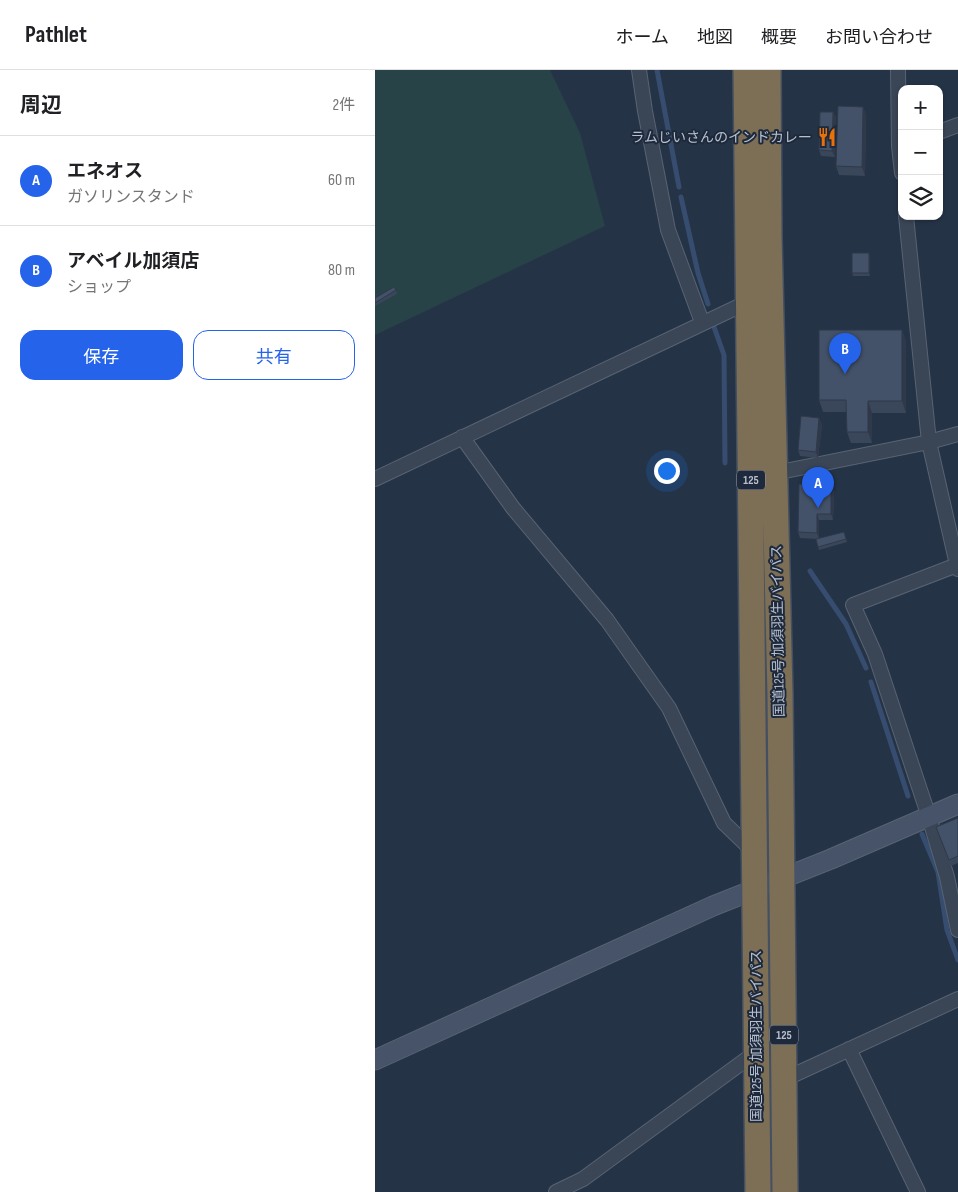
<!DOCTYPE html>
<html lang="ja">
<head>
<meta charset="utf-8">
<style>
	:root { --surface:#fff; --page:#f6f6f6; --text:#202124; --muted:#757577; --line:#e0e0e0; --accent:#2563eb }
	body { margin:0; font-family:"Sofia Sans Condensed","Noto Sans JP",sans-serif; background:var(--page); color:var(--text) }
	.controls { position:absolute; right:15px; top:15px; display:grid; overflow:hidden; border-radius:10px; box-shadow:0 1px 4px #0004 }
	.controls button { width:45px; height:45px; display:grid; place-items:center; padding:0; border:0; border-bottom:1px solid var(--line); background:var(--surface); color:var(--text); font:25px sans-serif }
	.you { position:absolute; left:291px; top:400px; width:18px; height:18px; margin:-12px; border:4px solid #fff; border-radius:50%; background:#1a73e8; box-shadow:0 0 0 8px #1a73e833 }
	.badge { display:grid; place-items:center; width:32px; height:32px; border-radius:50%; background:var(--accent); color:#fff; font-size:16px; font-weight:700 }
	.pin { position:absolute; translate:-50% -41px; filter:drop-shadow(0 1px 2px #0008) }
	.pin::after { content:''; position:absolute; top:26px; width:18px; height:15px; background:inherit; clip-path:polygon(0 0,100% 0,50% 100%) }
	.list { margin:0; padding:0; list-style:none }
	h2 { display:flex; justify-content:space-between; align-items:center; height:65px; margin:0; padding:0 20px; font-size:21px }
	h2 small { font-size:16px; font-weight:400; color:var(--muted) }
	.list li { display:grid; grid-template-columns:32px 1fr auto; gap:15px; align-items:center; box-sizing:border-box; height:90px; padding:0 20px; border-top:1px solid var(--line) }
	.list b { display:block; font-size:19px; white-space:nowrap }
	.list p { margin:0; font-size:16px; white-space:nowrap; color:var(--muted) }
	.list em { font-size:16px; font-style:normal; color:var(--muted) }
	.actions { display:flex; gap:10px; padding:15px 20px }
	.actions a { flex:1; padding:11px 0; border:1px solid var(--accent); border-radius:15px; text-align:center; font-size:18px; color:var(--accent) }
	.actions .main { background:var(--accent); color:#fff }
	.icon { flex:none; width:28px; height:28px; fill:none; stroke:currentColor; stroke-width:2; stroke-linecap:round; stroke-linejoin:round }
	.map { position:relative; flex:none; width:583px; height:1122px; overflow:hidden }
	header { display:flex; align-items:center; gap:30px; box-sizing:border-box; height:70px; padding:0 25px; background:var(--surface); border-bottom:1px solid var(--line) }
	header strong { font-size:24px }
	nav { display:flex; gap:28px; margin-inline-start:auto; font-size:18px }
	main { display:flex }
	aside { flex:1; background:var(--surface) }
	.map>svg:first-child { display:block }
	.green { fill:#274348 }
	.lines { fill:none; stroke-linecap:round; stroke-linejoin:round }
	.stream { stroke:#374d6f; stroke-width:5 }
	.street-casing { stroke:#586373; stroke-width:16 }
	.secondary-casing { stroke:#586373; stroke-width:21 }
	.highway-casing { stroke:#445061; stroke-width:28 }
	.street { stroke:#3a4556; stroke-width:14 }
	.secondary { stroke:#475369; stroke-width:19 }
	.highway { stroke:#7d6f56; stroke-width:25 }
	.wall { fill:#3a475a }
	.shaded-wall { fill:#2f394a }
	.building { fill:#435269; stroke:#2f394a }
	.labels { text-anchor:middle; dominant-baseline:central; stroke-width:4; stroke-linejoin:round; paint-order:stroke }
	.shield { fill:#1e2a3c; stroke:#8a93a3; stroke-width:1 }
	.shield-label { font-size:12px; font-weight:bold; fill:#b8c0cf }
	.poi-label { font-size:14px; fill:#b8c0cf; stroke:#1e2a3c; text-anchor:end }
	.street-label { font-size:14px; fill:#b8c0cf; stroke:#1e2a3c }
</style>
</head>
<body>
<header>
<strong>Pathlet</strong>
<nav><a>ホーム</a><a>地図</a><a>概要</a><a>お問い合わせ</a></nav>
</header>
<main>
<aside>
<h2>周辺<small>2件</small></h2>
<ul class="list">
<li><span class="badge">A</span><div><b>エネオス</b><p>ガソリンスタンド</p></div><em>60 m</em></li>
<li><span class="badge">B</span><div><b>アベイル加須店</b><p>ショップ</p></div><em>80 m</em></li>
</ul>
<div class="actions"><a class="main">保存</a><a>共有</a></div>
</aside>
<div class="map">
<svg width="583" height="1122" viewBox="0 0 583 1122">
	<rect width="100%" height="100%" fill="#253347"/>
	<!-- green -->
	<path class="green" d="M0 0H175L205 63 230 156 0 265Z"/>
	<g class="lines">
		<!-- stream -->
		<path class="stream" d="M282 0 304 117
			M306 127 323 203 333 234
			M339 257 349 285 350 393
			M435 501 471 554 491 598
			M496 612 533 726
			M547 764 563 802 572 860 583 890"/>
		<!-- street casing -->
		<g class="street-casing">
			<path id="street" d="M264 0 270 41 293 160 327 252
				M523 0 524 76 527 103
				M564 62 583 55
				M531 146 554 372 583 499
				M87 367 138 438 232 550 294 638 349 753 380 783
				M400 403 554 372 583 364
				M0 409 375 231
				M582 495 478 535 500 584 554 747 572 807 583 860
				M474 979 543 1122
				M410 1009 583 929
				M181 1122 208 1109 380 983"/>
		</g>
		<!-- secondary casing -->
		<g class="secondary-casing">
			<path id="secondary" d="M0 990 338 836 456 789 583 734"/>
		</g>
		<!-- highway casing -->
		<g class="highway-casing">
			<path id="highway" d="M371 0 383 1122
				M393 0 394 167 405 624 410 1122"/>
		</g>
		<!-- street -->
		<use href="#street" class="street"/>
		<!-- secondary -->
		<use href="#secondary" class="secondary"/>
		<!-- highway -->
		<use href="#highway" class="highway"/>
	</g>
	<!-- wall -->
	<path class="wall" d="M488 37 491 46 490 106 464 105 461 96Z
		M458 42 461 48 460 87 446 86 444 80Z
		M495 186V206H478L477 203Z
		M21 220 22 224 0 236V228Z
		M527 260 531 272V343H497V373H476L472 362V342H448L444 330Z
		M447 354 443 388 425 386 423 380Z
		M456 415 459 421 458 450H444V469L469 462 472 472 444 480 441 469H443L425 468 423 462Z
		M583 748V793L576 796 561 757Z"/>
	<!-- shaded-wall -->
	<path class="shaded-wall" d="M488 37 491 46 490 106 487 97Z
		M458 42 461 48 460 87 457 81Z
		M494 183 495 186V206L494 203Z
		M527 260 531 272V343L527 331Z
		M493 331 497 343V373L493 362Z
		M444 348 447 354 443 388 441 382Z
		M456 415 459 421 458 450 456 444Z
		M442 444 444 450V469L442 463Z"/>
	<!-- building -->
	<path class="building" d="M463 36 488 37 487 97 461 96Z
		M445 42H458L457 81 444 80Z
		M477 183H494V203H477Z
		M19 217 21 220 0 233V228Z
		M444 260H527V331H493V362H472L471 330H444Z
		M426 346 444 348 441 382 423 380Z
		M424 414 456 415V444H442V463L423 462Z
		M469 462 471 469 443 477 441 469Z
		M583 748V786L574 790 561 757Z"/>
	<!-- icons -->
	<defs>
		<g id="restaurant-bare" transform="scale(1.5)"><path d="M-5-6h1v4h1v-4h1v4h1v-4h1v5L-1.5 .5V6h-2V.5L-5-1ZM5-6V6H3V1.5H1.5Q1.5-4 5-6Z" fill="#e8710a" stroke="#1e2a3c" stroke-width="2.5" paint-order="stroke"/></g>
	</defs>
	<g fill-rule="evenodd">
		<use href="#restaurant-bare" x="452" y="67"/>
	</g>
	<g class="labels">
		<!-- shield labels -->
		<g class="shield">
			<rect x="362" y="400.5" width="28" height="19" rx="4"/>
			<rect x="395" y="955.5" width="28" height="19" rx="4"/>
		</g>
		<g class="shield-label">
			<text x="376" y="410">125</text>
			<text x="409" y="965">125</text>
		</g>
		<!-- poi labels -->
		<g class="poi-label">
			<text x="437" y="67">ラムじいさんのインドカレー</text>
		</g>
		<!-- street labels -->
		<g class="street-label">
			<text transform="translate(403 561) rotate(-91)">国道125号 加須羽生バイパス</text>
			<text transform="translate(381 966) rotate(-90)">国道125号 加須羽生バイパス</text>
		</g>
	</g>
</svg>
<div class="controls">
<button>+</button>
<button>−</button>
<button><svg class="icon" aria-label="layers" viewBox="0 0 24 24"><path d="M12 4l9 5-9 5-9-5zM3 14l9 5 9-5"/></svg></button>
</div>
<div class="you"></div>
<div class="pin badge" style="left:443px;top:438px">A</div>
<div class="pin badge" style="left:470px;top:304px">B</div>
</div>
</main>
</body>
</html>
